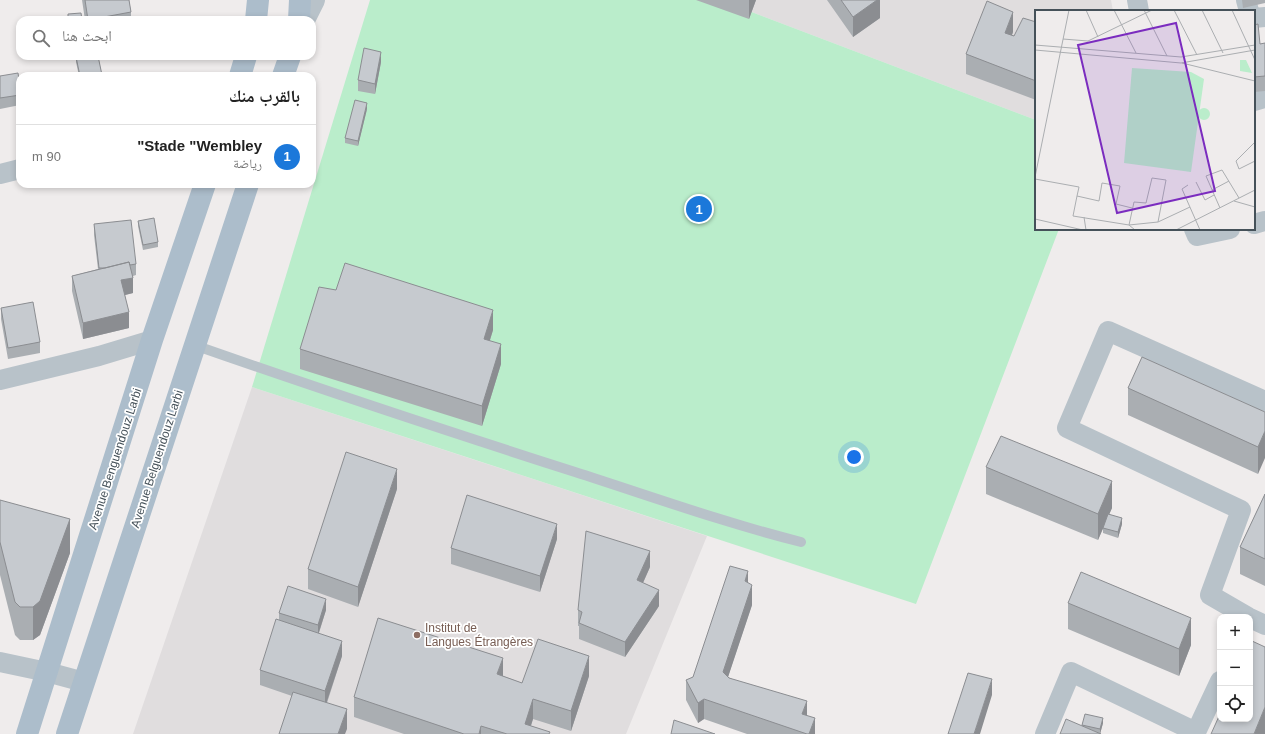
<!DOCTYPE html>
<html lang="ar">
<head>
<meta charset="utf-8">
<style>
	:root { --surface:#fff; --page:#f2f2f2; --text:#222; --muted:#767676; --line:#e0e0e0; --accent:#1b78da }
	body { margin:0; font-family:Helvetica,"Noto Naskh Arabic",sans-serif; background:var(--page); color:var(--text); direction:rtl }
	.controls { position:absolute; right:12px; bottom:12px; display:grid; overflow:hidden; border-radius:8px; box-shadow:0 2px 6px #0003 }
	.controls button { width:36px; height:36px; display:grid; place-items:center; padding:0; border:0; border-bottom:1px solid var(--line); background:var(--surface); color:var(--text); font:20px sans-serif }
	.you { position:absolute; left:854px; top:457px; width:14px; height:14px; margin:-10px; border:3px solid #fff; border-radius:50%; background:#1a73e8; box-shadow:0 0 0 6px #1a73e833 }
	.badge { display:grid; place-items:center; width:26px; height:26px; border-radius:50%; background:var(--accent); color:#fff; font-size:13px; font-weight:700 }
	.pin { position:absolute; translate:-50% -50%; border:2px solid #fff; box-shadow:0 1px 4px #0006 }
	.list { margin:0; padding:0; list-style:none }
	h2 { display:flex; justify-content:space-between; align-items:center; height:52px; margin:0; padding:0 16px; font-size:17px }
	h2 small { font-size:13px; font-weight:400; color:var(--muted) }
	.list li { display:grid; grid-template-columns:26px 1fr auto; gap:12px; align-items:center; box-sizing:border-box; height:64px; padding:0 16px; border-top:1px solid var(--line) }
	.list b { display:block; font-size:15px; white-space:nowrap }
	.list p { margin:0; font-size:13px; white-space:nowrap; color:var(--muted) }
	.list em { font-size:13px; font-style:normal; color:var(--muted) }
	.icon { flex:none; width:22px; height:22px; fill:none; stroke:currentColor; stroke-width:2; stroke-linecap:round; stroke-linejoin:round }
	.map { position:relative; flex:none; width:1265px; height:734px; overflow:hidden; direction:ltr }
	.search { position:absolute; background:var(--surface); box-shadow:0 2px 6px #0003; left:16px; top:16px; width:300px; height:44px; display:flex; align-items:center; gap:10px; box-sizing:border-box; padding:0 14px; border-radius:12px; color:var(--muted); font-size:15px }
	.panel { position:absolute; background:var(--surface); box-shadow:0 2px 6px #0003; left:16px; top:72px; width:300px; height:116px; border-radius:12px; direction:rtl }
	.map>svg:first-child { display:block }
	.education { fill:#e0ddde }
	.green { fill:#baedcb }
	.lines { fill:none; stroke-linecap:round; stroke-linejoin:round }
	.service { stroke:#b8c2c9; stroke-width:10 }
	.minor { stroke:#b8c2c9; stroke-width:20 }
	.tertiary { stroke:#b8c2c9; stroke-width:22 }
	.primary { stroke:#acbdcb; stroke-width:22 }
	.wall { fill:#aaaeb2 }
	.shaded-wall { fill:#8b8d91 }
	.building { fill:#c6cacf; stroke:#8b8d91 }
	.education-dot { fill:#8d6e63; stroke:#fff; stroke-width:1.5 }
	.labels { text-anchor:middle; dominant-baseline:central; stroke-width:3.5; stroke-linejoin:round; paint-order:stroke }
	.street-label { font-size:12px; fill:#455159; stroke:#fff }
	.education-label { font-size:12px; fill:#785e54; stroke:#fff; text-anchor:start }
	.inset-road { fill:none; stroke:#abaeb1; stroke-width:1 }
	.view { fill:#7b2cbf; fill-opacity:0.15; stroke:#7b2cbf; stroke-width:2 }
	.inset-edge { fill:none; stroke:#455159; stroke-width:2 }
</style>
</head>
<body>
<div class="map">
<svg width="1265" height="734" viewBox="0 0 1265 734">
	<rect width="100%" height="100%" fill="#efecec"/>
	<!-- education -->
	<path class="education" d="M720 0H1111L1113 11H1036V120Z
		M252 387 707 536 626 734H133Z"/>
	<!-- green -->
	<path class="green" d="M370 0H720L1036 120V229H1059L916 604 252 387Z"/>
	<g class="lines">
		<!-- service -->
		<path class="service" d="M194 345C320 389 447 431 575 472 650 496 725 523 801 542"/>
		<!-- minor -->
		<path class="minor" d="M1137 0 1139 11
			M1246 0 1249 11
			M1254 18 1265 17
			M1254 101 1265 98
			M0 174 20 169
			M1254 224 1265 221
			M1194 229 1197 236 1230 229
			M0 380 99 356 152 340
			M1248 617 1210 595 1241 510 1067 428 1108 331 1265 401
			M1250 618 1265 625
			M0 662 47 672 84 682
			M1045 734 1071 672 1196 732 1220 681"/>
		<!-- tertiary -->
		<path class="tertiary" d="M304 20 314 0"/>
		<!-- primary -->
		<path class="primary" d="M256 20 258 0
			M299 20 300 0
			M240 76 246 56
			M283 76 290 56
			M27 734 152 340 205 184
			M67 734 248 184"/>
	</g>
	<!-- wall -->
	<path class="wall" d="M82 0H129L131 12V20H85Z
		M696 0H756L749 19Z
		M827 0H880V18L853 37Z
		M1242 0H1265V3L1243 8Z
		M1036 22V100L966 74V54L1013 32 1012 35 1014 36Z
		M1254 25 1260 44 1265 43V91L1254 92Z
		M98 56 102 76H79L76 62V57Z
		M381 62 375 94 358 91V80Z
		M0 76 20 86V105L0 109Z
		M367 109 358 146 345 143V138Z
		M138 221 158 242V247L143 250 138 226Z
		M94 224 136 264V275L133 276V293L125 295 129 328 83 339 72 291V276L98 269 94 235Z
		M1 308 40 342V353L8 359 1 319Z
		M493 330 490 340 501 364 482 426 300 369V349Z
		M1128 388 1265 412 1258 474 1128 415Z
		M986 467 1112 508 1109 514 1122 524 1118 538 1103 533V528L1098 540 986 494Z
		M397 489 358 607 308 589V569Z
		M1265 494V586L1240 574V547Z
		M0 500 70 553 40 635 33 640H20L15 635 0 575Z
		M557 539 540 592 451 564V548Z
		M650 567 643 583 659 606 625 657 579 639V626H578V610Z
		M748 582 752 605 728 677 807 715 815 734H747L704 719 698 723 686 700V680L693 677Z
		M1068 603 1191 645 1179 676 1068 629Z
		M326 610 319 633 342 656 327 703 347 729 292 696 260 685V670L279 620V613Z
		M503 676 522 683 589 676 571 731 533 719 531 726 550 734H404L354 717V697Z
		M1103 723 1100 734 1082 726V725Z"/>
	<!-- shaded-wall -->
	<path class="shaded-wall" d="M749 0H756L749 19Z
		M877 0H880V18L853 37V17Z
		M1013 12V32L1005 53V33Z
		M381 52V62L375 94V84Z
		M367 103V109L358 146V141Z
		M133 278V293L121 296V280Z
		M493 310V330L484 359V339Z
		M129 312V328L83 339V323Z
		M501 344V364L482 426V406Z
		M1265 431V458L1258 474V447Z
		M397 469V489L358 607V587Z
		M1112 481V508L1098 540V514Z
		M1122 518V524L1118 538V532Z
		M70 519V553L40 635 33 640V607Z
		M557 524V539L540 592V576Z
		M650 551V567L637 596V580Z
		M748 571V591L745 581Z
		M752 585V605L723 692V672Z
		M659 590V606L625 657V642Z
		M326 599V610L318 635V625Z
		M1191 618V645L1179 676V649Z
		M342 641V656L325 707V691Z
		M589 656V676L571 731V711Z
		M503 658V678L497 674Z
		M992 679V695L980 734H974Z
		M533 699V719L528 734 525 724Z
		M704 699V719L698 723V703Z
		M807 701V721L802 714Z
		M1265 707V734H1254Z
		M347 709V729L345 734H338Z
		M815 718V734H809Z
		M1103 718V723L1100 734V729Z
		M481 726V734H479Z"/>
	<!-- building -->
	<path class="building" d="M85 0H129L131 12 88 20Z
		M841 0H877L853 17Z
		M987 1 1013 12 1005 33 1014 36 1023 18 1036 22V81L966 54Z
		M81 13 82 20H68V14Z
		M1258 24 1260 44 1265 43V76L1254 77V25Z
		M364 48 381 52 375 84 358 80Z
		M80 56H98L102 75 97 76H80L76 57Z
		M18 73 20 86V95L0 98V76Z
		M355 100 367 103 358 141 345 138Z
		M154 218 158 242 143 245 138 221Z
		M131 220 136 264 130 265 129 262 105 268H99L94 224Z
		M129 262 133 278 121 280 129 312 83 323 72 276Z
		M345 263 493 310 484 339 501 344 482 406 300 349 319 287 336 290Z
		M33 302 40 342 8 348 1 308Z
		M1142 357 1265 412V431L1258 447 1128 388Z
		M1001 436 1112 481 1098 514 986 467Z
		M346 452 397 469 358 587 308 569Z
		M1265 494V559L1240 547Z
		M467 495 557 524 540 576 451 548Z
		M0 500 70 519 40 601 33 607H20L15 602 0 542Z
		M1108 514 1122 518 1118 532 1103 528Z
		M586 531 650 551 637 580 659 590 625 642 579 623 582 612 578 610Z
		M730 566 748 571 745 581 752 585 723 672 729 678 807 701 802 714 815 718 809 734H807L704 699 698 703 686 680 693 677Z
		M1081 572 1191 618 1179 649 1068 603Z
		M288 586 326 599 318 625 279 613Z
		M378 618 503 658 497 674 522 683 538 639 589 656 571 711 533 699 525 724 550 732 549 734H507L481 726 479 734H464L354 697Z
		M276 619 342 641 325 691 260 670Z
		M1252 641 1265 647V707L1254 734H1211L1220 714V719H1250V646Z
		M968 673 992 679 974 734H948Z
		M293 692 347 709 338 734H279Z
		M1085 714 1103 718 1100 729 1082 725Z
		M1066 719 1101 734H1060Z
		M674 720 715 734H671Z"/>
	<!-- markers -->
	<circle class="education-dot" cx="417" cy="635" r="4"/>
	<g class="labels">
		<!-- street labels -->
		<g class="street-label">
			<text transform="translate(115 459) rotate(-72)">Avenue Benguendouz Larbi</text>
			<text transform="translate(157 459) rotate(-72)">Avenue Belguendouz Larbi</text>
		</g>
		<!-- education labels -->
		<g class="education-label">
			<text x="425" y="628">Institut de<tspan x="425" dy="14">Langues Étrangères</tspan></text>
		</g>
	</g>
	<!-- overview -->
	<g transform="translate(1035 10)">
		<rect width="220" height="220" fill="#efecec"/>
		<path d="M205 50H211L217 63 205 61ZM97 58 156 62 169 69 156 162 89 153ZM163 104a6 6 0 1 1 12 0a6 6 0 1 1-12 0Z" fill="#baedcb"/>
		<path class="inset-road" d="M51 0 63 27M79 0 101 43M109 0 132 46M139 0 162 45M167 0 188 43M197 0 220 50M28 29 53 31 117 0M0 35 146 47 220 35M0 40 146 53 220 40M147 53 220 71M220 132 201 151 204 159 220 151M0 167 34 0M0 169 44 177 42 186 64 191 67 173 85 176 81 194 97 198M161 172 170 190 179 185M153 175 147 179 165 220M177 180 194 171M42 186 38 206 94 215 123 212 155 197M199 191 220 197M185 198 171 166 187 160 204 188M49 207 51 220M0 209 48 220M100 220 94 215 99 192 111 193 117 168 131 170 123 212M141 220 220 180"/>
		<path class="view" d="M141 13 180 181 82 203 43 35Z"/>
		<rect width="220" height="220" class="inset-edge"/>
	</g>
</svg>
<div class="controls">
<button>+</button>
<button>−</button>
<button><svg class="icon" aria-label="locate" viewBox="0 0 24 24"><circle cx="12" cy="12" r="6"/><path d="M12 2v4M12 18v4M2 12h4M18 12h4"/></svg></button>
</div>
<div class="you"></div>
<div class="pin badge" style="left:699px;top:209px">1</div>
<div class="search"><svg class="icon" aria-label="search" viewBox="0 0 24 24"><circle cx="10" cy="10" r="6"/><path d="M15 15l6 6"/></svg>ابحث هنا</div>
<section class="panel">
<h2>بالقرب منك<small></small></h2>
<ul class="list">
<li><span class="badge">1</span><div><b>Stade &quot;Wembley&quot;</b><p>رياضة</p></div><em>90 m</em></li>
</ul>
</section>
</div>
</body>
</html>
